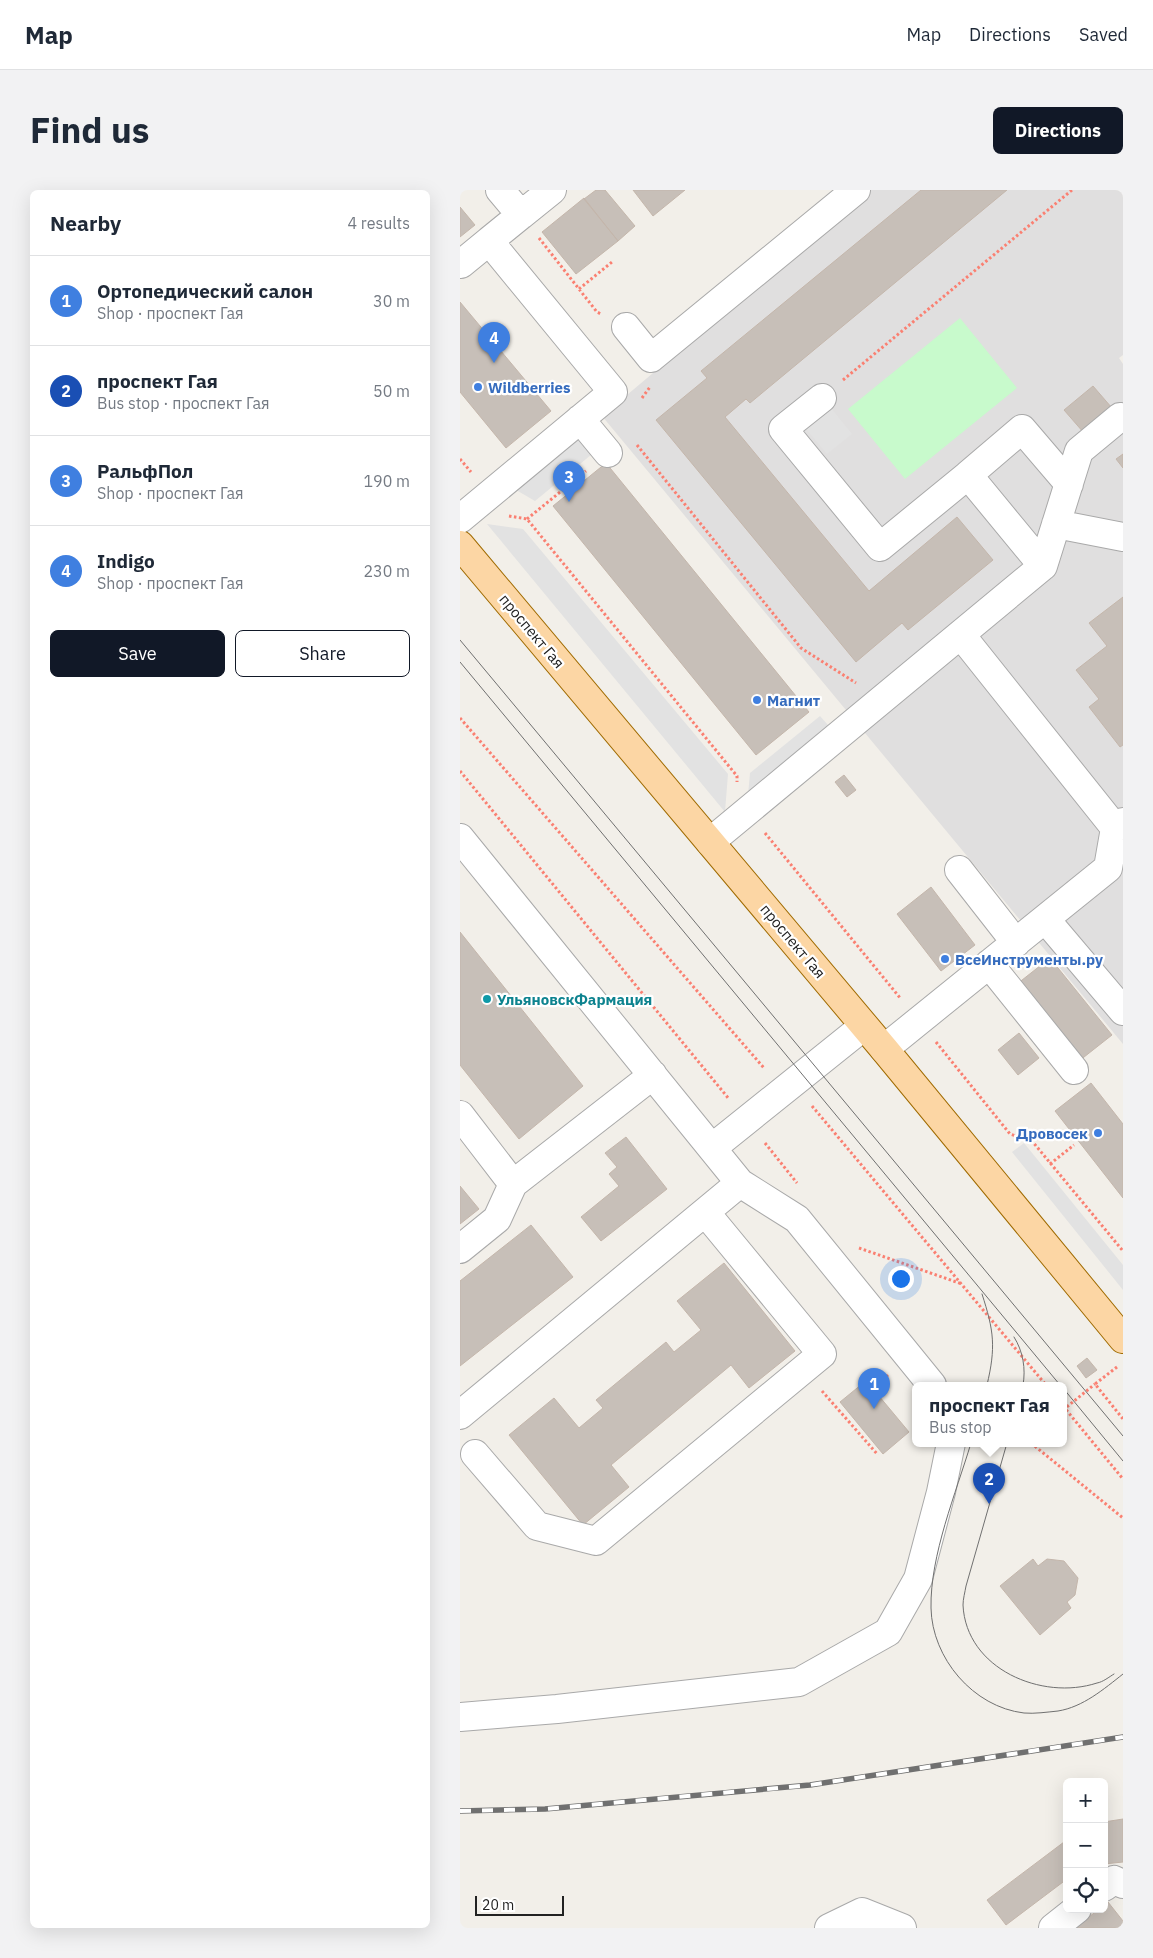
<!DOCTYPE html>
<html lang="en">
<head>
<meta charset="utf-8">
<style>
	:root { --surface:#fff; --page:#f2f2f3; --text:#1f2937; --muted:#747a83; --line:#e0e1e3; --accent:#111827 }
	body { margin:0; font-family:"IBM Plex Sans",sans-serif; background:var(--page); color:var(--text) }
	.controls { position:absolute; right:15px; bottom:15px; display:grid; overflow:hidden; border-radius:8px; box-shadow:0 5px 20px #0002 }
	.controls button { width:45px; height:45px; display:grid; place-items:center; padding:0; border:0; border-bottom:1px solid var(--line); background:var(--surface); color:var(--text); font:25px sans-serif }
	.scale { position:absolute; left:15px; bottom:12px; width:89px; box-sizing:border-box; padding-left:5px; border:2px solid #222; border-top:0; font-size:14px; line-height:18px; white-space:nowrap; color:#222; -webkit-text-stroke:4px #fff; paint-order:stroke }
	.you { position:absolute; left:440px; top:1088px; width:18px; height:18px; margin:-12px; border:4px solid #fff; border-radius:50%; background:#1a73e8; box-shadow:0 0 0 8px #1a73e833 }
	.badge { display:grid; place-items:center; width:32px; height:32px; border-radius:50%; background:var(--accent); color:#fff; font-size:16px; font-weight:700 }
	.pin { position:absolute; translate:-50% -41px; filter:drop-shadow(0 1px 2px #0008) }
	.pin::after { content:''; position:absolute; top:26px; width:18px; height:15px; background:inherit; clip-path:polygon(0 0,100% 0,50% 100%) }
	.popup { position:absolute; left:452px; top:1192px; width:155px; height:65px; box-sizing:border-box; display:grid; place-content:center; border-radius:8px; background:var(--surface); filter:drop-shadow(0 1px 4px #0005); font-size:16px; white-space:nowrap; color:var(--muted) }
	.popup b { font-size:19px; color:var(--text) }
	.popup::after { content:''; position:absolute; left:50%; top:100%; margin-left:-10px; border:10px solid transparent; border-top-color:var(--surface) }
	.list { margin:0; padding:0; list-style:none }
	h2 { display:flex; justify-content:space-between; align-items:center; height:65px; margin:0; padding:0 20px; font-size:21px }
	h2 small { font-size:16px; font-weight:400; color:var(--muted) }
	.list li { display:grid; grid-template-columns:32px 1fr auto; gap:15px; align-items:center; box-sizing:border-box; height:90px; padding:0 20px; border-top:1px solid var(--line) }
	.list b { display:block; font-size:19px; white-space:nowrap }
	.list p { margin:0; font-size:16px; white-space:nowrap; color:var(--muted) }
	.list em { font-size:16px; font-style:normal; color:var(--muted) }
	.actions { display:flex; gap:10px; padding:15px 20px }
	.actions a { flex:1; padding:11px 0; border:1px solid var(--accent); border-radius:8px; text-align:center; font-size:18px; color:var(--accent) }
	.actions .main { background:var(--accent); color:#fff }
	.icon { flex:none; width:28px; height:28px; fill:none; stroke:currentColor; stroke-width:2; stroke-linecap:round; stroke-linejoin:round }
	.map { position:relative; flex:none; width:663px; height:1738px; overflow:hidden; border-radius:8px }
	header { display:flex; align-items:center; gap:30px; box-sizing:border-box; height:70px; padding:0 25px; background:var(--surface); border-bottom:1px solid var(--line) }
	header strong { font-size:24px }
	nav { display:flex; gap:28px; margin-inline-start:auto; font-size:18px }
	.intro { display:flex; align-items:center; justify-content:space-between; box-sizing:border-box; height:120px; padding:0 30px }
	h1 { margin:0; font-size:35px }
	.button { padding:12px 22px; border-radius:8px; background:var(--accent); color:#fff; font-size:18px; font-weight:700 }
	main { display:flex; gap:30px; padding:0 30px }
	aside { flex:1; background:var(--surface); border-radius:8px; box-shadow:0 5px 20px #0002 }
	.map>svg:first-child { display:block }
	.residential { fill:#e0dfdf }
	.park { fill:#c8facc }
	.parking { fill:#e2e2e2 }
	.building { fill:#c7bfb8; stroke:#c4b6ab }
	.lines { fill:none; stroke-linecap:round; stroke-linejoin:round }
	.minor-casing { stroke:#a9a9a9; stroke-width:30 }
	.major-casing { stroke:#a06b00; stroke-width:30 }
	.path { stroke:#fa8072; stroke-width:3; stroke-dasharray:2.5 2.5; stroke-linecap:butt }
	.minor { stroke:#fff; stroke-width:28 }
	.major { stroke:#fcd6a4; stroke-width:28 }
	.tram { stroke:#707070; stroke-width:1 }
	.rail-casing { stroke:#707070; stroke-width:5.5 }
	.rail { stroke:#fff; stroke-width:4; stroke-dasharray:11; stroke-linecap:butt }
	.shop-dot { fill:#3f7fe0; stroke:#fff; stroke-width:2 }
	.culture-dot { fill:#0f9aa8; stroke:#fff; stroke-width:2 }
	.labels { text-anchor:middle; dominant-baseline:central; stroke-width:4.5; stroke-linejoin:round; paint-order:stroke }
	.shop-label { font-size:15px; font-weight:bold; fill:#366cbe; stroke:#fff; text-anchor:start }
	.street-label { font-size:15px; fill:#222; stroke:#fff }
	.culture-label { font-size:15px; font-weight:bold; fill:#0d838f; stroke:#fff; text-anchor:start }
</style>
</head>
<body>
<header>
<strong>Map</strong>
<nav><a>Map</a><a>Directions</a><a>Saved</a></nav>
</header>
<div class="intro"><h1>Find us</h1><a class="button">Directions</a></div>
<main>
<aside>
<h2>Nearby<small>4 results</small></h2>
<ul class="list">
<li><span class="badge" style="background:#3f7fe0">1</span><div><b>Ортопедический салон</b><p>Shop · проспект Гая</p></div><em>30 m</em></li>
<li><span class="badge" style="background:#1a4fb4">2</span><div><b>проспект Гая</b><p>Bus stop · проспект Гая</p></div><em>50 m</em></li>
<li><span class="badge" style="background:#3f7fe0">3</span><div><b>РальфПол</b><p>Shop · проспект Гая</p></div><em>190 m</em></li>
<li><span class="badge" style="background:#3f7fe0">4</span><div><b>Indigo</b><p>Shop · проспект Гая</p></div><em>230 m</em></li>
</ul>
<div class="actions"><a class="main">Save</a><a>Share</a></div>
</aside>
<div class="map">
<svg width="663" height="1738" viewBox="0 0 663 1738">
	<rect width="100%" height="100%" fill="#f2efe9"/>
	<!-- residential -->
	<path class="residential" d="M388 0H663V165L659 168 663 174V854L142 226 396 12Z"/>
	<!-- park -->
	<path class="park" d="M500 128 557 198 445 289 388 219Z"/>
	<!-- parking -->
	<path class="parking" d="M357 201 392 244 367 264 332 222Z
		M121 240 137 260 75 311 51 297Z
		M27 334 63 339 268 584 265 622Z
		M360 526 376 544 287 616 290 583Z
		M564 953 663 1075V1100L552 962Z"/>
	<!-- building -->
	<path class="building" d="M136 0H145L175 36 158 51 124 9Z
		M173 0H225L193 26Z
		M461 0H547L290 213 286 209 265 227 409 401 497 327 533 370 448 440 442 433 396 472 196 230 247 188 241 181Z
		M124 8 158 51 116 84 82 42Z
		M0 17 15 35 0 47Z
		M0 112 91 221 46 258 0 202Z
		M633 196 652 218 624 243 604 220Z
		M663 264V278L656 269Z
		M146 273 349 522 296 565 93 316Z
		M663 407V555L660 557 629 517 639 509 616 480 647 456 629 433Z
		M384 585 396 600 387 607 375 592Z
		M471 697 515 755 481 781 437 724Z
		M0 742 123 896 59 949 0 875Z
		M590 768 652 845 619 871 557 794Z
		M559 843 579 868 558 885 538 860Z
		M631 893 663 934V1008L595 921Z
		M166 947 207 999 141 1051 121 1027 159 996 149 984 157 977 145 963Z
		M0 996 19 1019 0 1034Z
		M71 1035 113 1087 0 1176V1091Z
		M264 1073 335 1161 289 1198 271 1175 151 1275 169 1297 123 1335 49 1245 94 1208 119 1238 143 1218 136 1210 206 1152 214 1162 241 1140 217 1111Z
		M627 1168 637 1180 626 1188 617 1176Z
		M413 1185 426 1201 419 1206 449 1242 423 1264 380 1212Z
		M573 1369 578 1376 587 1369 604 1371 618 1388 615 1405 607 1412 611 1418 580 1445 540 1396Z
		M663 1629V1672L644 1674V1632Z
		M604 1652 607 1656V1689L546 1735 527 1710Z
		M648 1712 663 1731V1738H615L639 1719H644V1715Z"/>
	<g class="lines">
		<!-- minor casing -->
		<g class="minor-casing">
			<path id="minor" d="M61 25 92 0
				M0 73 1 74 29 51
				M166 137 191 168 396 0
				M120 229 148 263
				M508 285 562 239 609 294
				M0 329 153 202 29 51 61 25 40 0
				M596 334 663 347
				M583 376 619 261 660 227
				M501 445 655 638
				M0 648 280 993 337 1029 472 1195
				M250 652 583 376 508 285 420 357 323 239 362 208
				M499 680 556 753
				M586 730 663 821
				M529 774 614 880
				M424 859 648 678 655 638 663 632
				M0 925 53 994
				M252 958 404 836
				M0 1059 37 1029 53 994 193 885
				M0 1225 280 993
				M15 1264 77 1336 136 1351 362 1164 245 1022
				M0 1527 97 1519 339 1492 428 1442 458 1389 481 1302 491 1253
				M644 1697 654 1690 663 1694
				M369 1738 402 1722 442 1738
				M593 1738 617 1719"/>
		</g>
		<!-- major casing -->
		<g class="major-casing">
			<path id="major" d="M0 355 424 859 663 1149"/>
		</g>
		<!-- path -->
		<path class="path" d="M79 48 137 122 141 124
			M119 99 152 72
			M383 190 612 0
			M182 208 190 197
			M177 255 341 458 396 493
			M0 269 11 282
			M49 326 67 329 277 586V592
			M67 329 126 281
			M0 528 304 878
			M0 581 269 909
			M305 643 441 809
			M476 852 550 944 572 951 663 1061
			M352 916 586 1195
			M305 953 337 993
			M590 974 614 955
			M399 1058 502 1094
			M657 1177 635 1194 663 1229
			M419 1193 428 1185
			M362 1201 418 1265
			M603 1216 663 1289
			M603 1220 635 1194
			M571 1253 663 1328"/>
		<!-- minor -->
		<use href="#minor" class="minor"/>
		<!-- major -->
		<use href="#major" class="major"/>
		<!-- tram -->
		<path class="tram" d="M0 450 663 1246
			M0 472 600 1195
			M522 1104C534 1141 536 1157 527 1195
			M554 1147C563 1161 566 1179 563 1195
			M603 1198 663 1271
			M511 1253C496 1303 470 1365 471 1418 472 1468 513 1517 564 1523 574 1524 588 1522 598 1521 623 1517 644 1499 663 1484
			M547 1253 506 1396C505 1402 503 1409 503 1415 506 1479 582 1511 637 1493 643 1492 649 1487 654 1484"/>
		<!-- rail casing -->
		<g class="rail-casing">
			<path id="rail" d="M0 1621 85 1619 350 1595 663 1547"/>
		</g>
		<!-- rail -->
		<use href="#rail" class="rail"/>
	</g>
	<!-- markers -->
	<g class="shop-dot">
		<circle cx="18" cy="197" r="5"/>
		<circle cx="297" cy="510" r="5"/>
		<circle cx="485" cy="769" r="5"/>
		<circle cx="638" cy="943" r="5"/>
	</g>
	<circle class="culture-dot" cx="27" cy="809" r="5"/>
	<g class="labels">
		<!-- shop labels -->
		<g class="shop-label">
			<text x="28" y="197">Wildberries</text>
			<text x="307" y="510">Магнит</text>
			<text x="495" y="769">ВсеИнструменты.ру</text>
			<text x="628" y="943" text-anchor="end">Дровосек</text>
		</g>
		<!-- street labels -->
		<g class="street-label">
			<text transform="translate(72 441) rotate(50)">проспект Гая</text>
			<text transform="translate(333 751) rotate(50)">проспект Гая</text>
		</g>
		<!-- culture labels -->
		<g class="culture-label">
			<text x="37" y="809">УльяновскФармация</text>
		</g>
	</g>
</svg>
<div class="controls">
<button>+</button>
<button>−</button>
<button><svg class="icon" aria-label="locate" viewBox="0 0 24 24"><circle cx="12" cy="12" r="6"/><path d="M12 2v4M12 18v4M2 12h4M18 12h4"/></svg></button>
</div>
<div class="scale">20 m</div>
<div class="you"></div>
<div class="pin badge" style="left:414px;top:1219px;background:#3f7fe0">1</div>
<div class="pin badge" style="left:529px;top:1314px;background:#1a4fb4">2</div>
<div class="popup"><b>проспект Гая</b>Bus stop</div>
<div class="pin badge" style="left:109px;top:312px;background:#3f7fe0">3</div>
<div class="pin badge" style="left:34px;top:173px;background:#3f7fe0">4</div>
</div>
</main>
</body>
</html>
